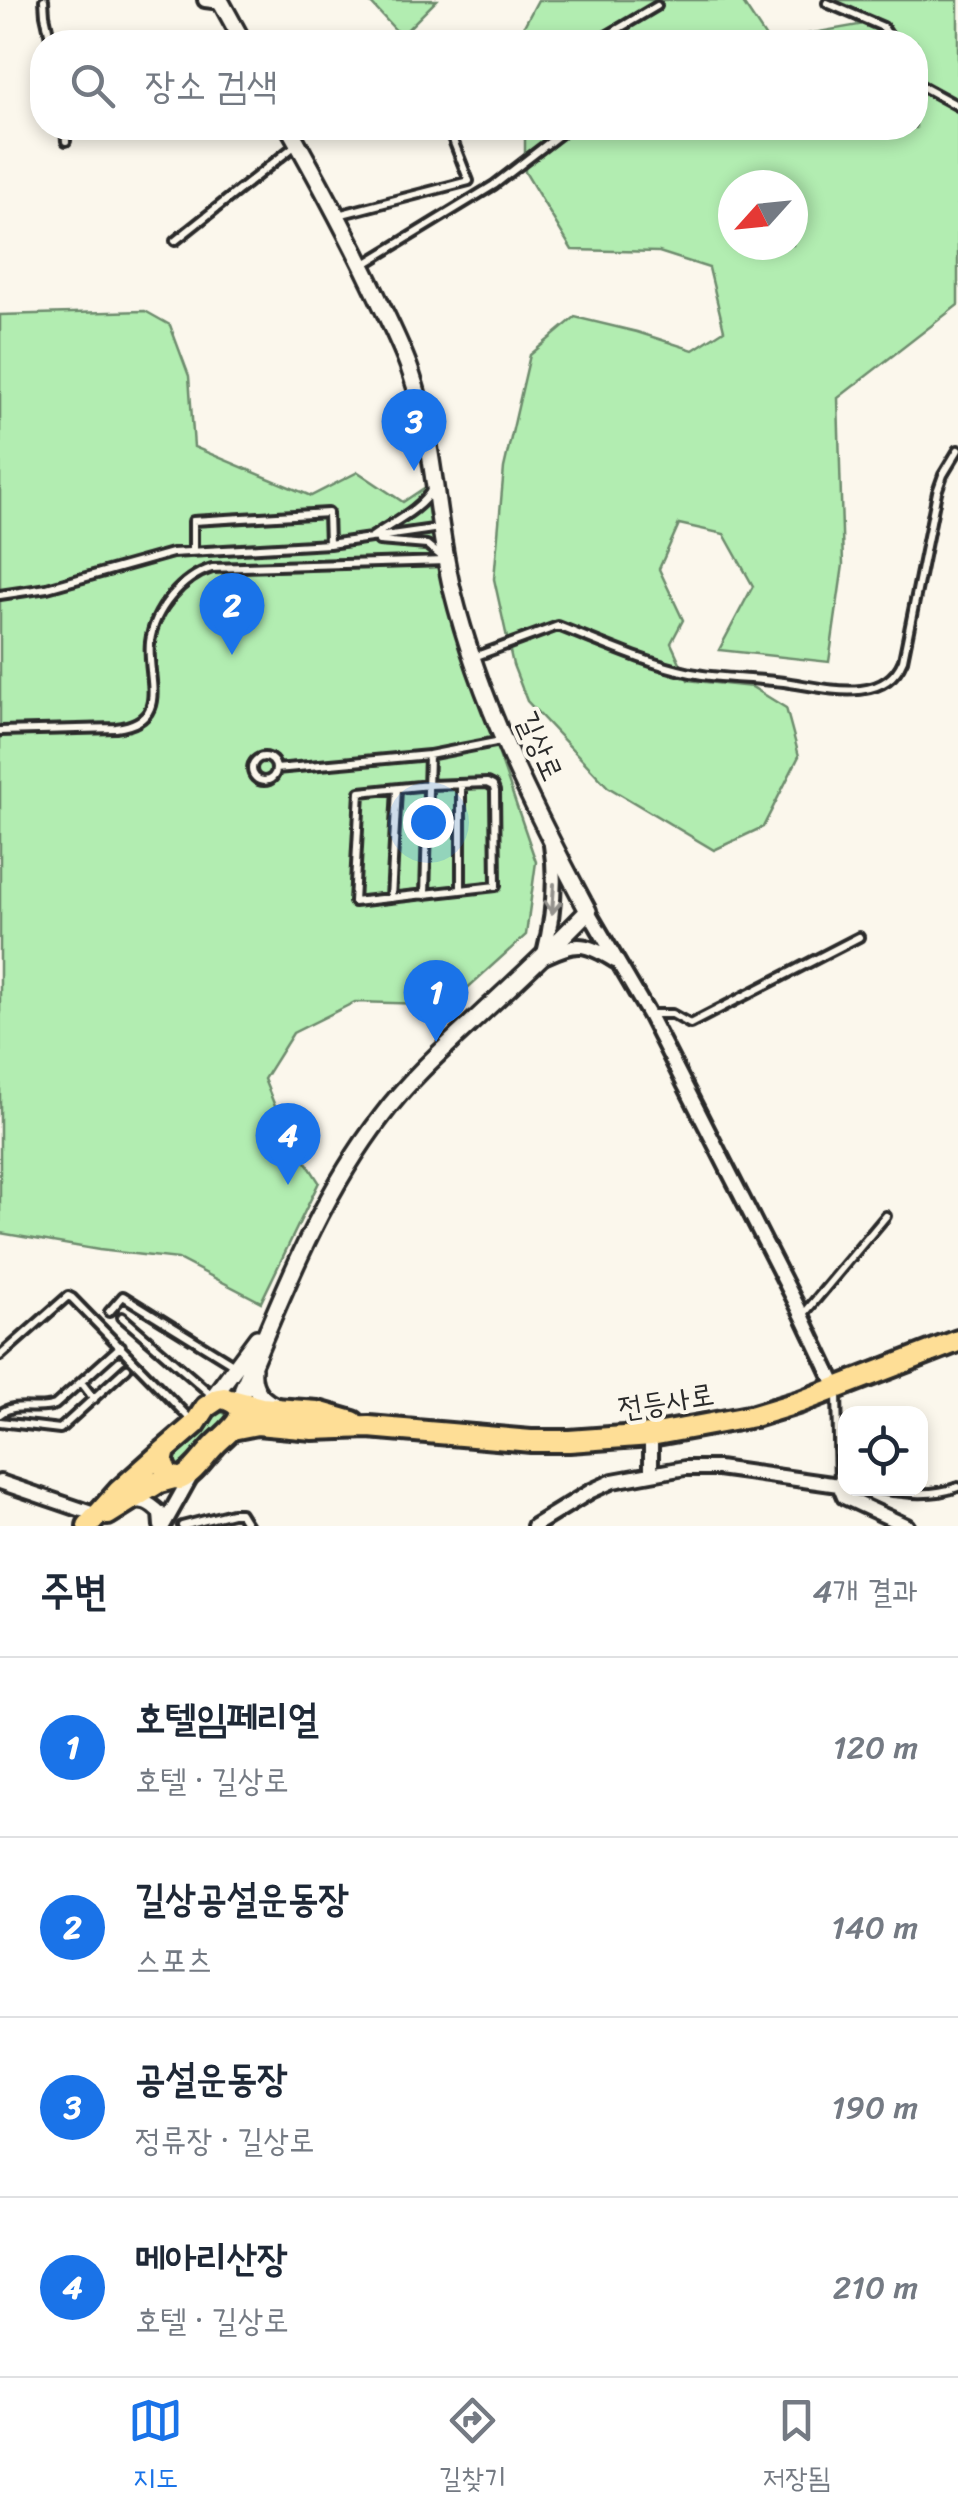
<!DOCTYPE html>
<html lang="ko">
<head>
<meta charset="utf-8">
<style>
	:root { --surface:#fff; --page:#f2f2f3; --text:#1f2937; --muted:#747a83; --line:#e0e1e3; --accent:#1a73e8 }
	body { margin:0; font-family:Sriracha,"Poor Story",sans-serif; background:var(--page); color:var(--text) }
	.controls { position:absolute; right:30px; bottom:30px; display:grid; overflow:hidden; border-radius:20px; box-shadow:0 5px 15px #0003 }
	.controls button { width:90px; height:90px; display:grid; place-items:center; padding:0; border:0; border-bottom:2px solid var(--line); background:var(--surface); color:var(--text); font:50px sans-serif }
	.compass { position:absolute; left:718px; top:170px; width:90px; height:90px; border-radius:50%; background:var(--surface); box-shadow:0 5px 15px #0003; rotate:243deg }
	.you { position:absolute; left:428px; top:822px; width:35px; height:35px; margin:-25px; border:8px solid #fff; border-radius:50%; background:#1a73e8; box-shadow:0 0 0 15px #1a73e833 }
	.badge { display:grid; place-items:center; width:65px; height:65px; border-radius:50%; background:var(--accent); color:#fff; font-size:32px; font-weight:700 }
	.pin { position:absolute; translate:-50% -82px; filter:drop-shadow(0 2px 5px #0008) }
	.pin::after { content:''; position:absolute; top:52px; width:35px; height:30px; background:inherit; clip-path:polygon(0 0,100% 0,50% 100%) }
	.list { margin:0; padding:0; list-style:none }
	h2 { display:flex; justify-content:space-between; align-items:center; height:130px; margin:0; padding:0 40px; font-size:42px }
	h2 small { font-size:32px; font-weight:400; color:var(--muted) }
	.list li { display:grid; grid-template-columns:65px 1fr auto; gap:30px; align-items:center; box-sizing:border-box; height:180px; padding:0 40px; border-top:2px solid var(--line) }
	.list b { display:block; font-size:38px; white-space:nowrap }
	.list p { margin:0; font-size:32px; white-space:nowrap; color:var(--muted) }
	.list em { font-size:32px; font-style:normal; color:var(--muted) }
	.icon { flex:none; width:55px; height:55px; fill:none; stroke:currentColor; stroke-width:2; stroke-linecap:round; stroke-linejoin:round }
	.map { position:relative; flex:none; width:958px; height:1526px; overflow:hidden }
	.search { position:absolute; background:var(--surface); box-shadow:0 5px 15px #0003; left:30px; right:30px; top:30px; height:110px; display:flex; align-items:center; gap:25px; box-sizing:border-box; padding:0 35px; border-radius:40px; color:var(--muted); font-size:38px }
	.sheet { height:850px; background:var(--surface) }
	nav { display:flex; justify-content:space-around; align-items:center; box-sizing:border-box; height:140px; border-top:2px solid var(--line); background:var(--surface); font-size:28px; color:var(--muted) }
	nav a { display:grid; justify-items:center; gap:5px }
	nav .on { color:var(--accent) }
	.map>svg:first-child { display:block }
	.green { fill:#b2edb1; stroke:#6e8c6e; stroke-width:2.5; fill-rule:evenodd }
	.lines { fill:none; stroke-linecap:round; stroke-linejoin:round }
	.service-casing { stroke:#2b2b2b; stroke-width:14 }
	.minor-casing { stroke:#2b2b2b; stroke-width:20 }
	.tertiary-casing { stroke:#2b2b2b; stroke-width:22 }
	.primary-casing { stroke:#2b2b2b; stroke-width:28 }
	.service { stroke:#fbf7ec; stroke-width:6 }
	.minor { stroke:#fbf7ec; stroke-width:12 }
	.tertiary { stroke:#fbf7ec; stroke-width:15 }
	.primary { stroke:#fede96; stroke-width:20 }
	.oneway { stroke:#93918c }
	.labels { text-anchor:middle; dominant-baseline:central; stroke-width:8; stroke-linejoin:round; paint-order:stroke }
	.street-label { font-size:30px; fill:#2b2b2b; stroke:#fbf7ec }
</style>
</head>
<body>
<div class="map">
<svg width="958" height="1526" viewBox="0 0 958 1526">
	<rect width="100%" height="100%" fill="#fbf7ec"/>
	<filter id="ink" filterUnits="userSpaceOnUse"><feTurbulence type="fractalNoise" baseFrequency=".01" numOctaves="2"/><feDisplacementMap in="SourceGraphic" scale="20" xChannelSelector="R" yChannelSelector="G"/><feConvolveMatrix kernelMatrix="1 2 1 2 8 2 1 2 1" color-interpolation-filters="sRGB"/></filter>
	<g filter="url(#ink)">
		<!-- green -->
		<path class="green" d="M368 0H437L401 36Z
			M538 0H741L768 41 859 25 837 0H958V305L838 398 843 565 829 662 719 650 753 586 724 534 679 524 659 569 683 620 671 643 688 680 752 687 786 708 799 756 763 827 714 850 608 787 527 701 513 665 494 579 504 468 530 355 575 317 637 332 693 350 724 330 709 268 659 252 572 250 525 172V128H916V42H524V26ZM733 185H793V245H733Z
			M145 311 170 325 189 376 194 447 311 496 358 472 403 502 424 488 443 592 536 862 526 935 461 994 427 1004 355 1002 293 1033 264 1079 283 1126 319 1182 261 1302 178 1259 99 1250 0 1233V315Z
			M218 1410 227 1415 228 1421 182 1468 176 1466 173 1460 175 1454Z"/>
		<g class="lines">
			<!-- service casing -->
			<g class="service-casing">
				<path id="service" d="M44 0 45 15 51 42
					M827 3 883 27 893 42
					M596 42 657 6
					M916 83 958 106
					M65 128 66 141
					M338 215 469 181 451 135 455 128
					M175 241 297 144
					M363 265 494 185 568 128
					M372 537C391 523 421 510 432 489
					M379 541 427 545 442 557
					M193 551V521L328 513 329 544
					M0 595 47 588 172 553 329 544 440 528
					M474 657 558 626C602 643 645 663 691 673 721 679 753 678 784 682 822 687 884 707 903 660L937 492 943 475 958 450
					M0 731 116 728C172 721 146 679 150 642 154 610 182 577 212 568L446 561
					M252 769a12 12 0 1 1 24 0a12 12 0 1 1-24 0Z
					M276 769 429 755 501 741
					M487 783 493 786 495 791 496 886 354 902 360 792 429 785Z
					M461 784V890
					M425 895 429 755
					M391 898 397 789
					M650 1014H672L690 1024 859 937
					M109 1312 123 1296 236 1366
					M803 1315 886 1216
					M122 1317 213 1396
					M0 1356 68 1296 72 1298 194 1423
					M81 1382 94 1399
					M837 1393 839 1485
					M0 1414C16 1401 37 1412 55 1405L121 1346
					M0 1422 60 1429 127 1368
					M870 1488C900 1492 929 1498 958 1487
					M182 1526 232 1513H240L248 1526"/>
			</g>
			<!-- minor casing -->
			<g class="minor-casing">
				<path id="minor" d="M205 0 221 2
					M588 911 649 1015 802 1315 837 1389
					M544 954C553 918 557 882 551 845
					M546 956C578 941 586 943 615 961
					M651 1474 685 1468H718L839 1485 844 1497 907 1526
					M0 1482 97 1515
					M130 1503C143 1499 150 1503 160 1513L161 1526
					M163 1526 191 1476
					M534 1526 591 1491 613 1481 651 1474V1435"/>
			</g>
			<!-- tertiary casing -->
			<g class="tertiary-casing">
				<path id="tertiary" d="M220 0 243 42
					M253 1368C251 1388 261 1401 279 1407
					M208 1404 257 1338
					M239 1411 243 1388C283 1294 319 1198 382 1116 411 1077 448 1045 483 1012 519 979 554 946 588 911 533 808 480 703 452 589 435 518 435 443 411 373 402 346 389 322 377 296 350 239 320 183 289 128"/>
			</g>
			<!-- primary casing -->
			<g class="primary-casing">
				<path id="primary" d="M224 1398C260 1411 227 1432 215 1445 203 1457 195 1472 180 1479L168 1475 162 1462 165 1450 195 1424 206 1407 218 1399Z
					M231 1400 261 1408 318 1412 353 1422
					M232 1429 257 1424 313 1429 369 1427 531 1441H569L651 1435 754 1416 800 1402 958 1341
					M108 1514 159 1482 174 1478
					M88 1526 119 1491 165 1450"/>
			</g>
			<!-- service -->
			<use href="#service" class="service"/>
			<!-- minor -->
			<use href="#minor" class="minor"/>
			<!-- tertiary -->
			<use href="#tertiary" class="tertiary"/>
			<!-- primary -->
			<use href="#primary" class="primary"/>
		</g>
		<!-- one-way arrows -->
		<defs><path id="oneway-shaft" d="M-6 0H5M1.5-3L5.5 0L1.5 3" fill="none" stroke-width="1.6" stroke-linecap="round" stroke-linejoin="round" transform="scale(2.5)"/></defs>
		<use class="oneway" href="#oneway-shaft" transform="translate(553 899) rotate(94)"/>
	</g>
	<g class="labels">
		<!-- street labels -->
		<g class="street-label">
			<text transform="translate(540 746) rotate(66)">길상로</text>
			<text transform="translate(666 1401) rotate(-9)">전등사로</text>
		</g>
	</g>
</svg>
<div class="controls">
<button><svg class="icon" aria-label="locate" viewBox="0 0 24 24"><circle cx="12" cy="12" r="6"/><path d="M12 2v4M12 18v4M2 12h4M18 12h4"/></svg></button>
</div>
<svg class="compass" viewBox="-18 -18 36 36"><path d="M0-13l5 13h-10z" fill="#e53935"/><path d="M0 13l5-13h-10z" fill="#747a83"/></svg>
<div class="you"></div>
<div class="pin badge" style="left:436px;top:1042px">1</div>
<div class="pin badge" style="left:232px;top:655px">2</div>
<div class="pin badge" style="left:414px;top:471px">3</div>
<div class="pin badge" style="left:288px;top:1185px">4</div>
<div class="search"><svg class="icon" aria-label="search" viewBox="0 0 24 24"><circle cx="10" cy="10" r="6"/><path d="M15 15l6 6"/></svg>장소 검색</div>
</div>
<section class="sheet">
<h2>주변<small>4개 결과</small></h2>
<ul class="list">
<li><span class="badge">1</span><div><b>호텔임페리얼</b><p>호텔 · 길상로</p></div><em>120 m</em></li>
<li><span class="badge">2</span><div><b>길상공설운동장</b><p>스포츠</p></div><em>140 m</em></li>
<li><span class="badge">3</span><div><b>공설운동장</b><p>정류장 · 길상로</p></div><em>190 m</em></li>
<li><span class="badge">4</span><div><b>메아리산장</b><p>호텔 · 길상로</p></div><em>210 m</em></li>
</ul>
</section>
<nav>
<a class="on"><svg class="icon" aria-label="map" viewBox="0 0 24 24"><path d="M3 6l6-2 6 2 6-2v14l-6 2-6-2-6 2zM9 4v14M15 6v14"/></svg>지도</a>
<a><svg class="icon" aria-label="directions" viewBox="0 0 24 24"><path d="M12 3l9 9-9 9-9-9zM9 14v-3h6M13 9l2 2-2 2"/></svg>길찾기</a>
<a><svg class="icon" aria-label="saved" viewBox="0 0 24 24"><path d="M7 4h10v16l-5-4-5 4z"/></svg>저장됨</a>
</nav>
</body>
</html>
